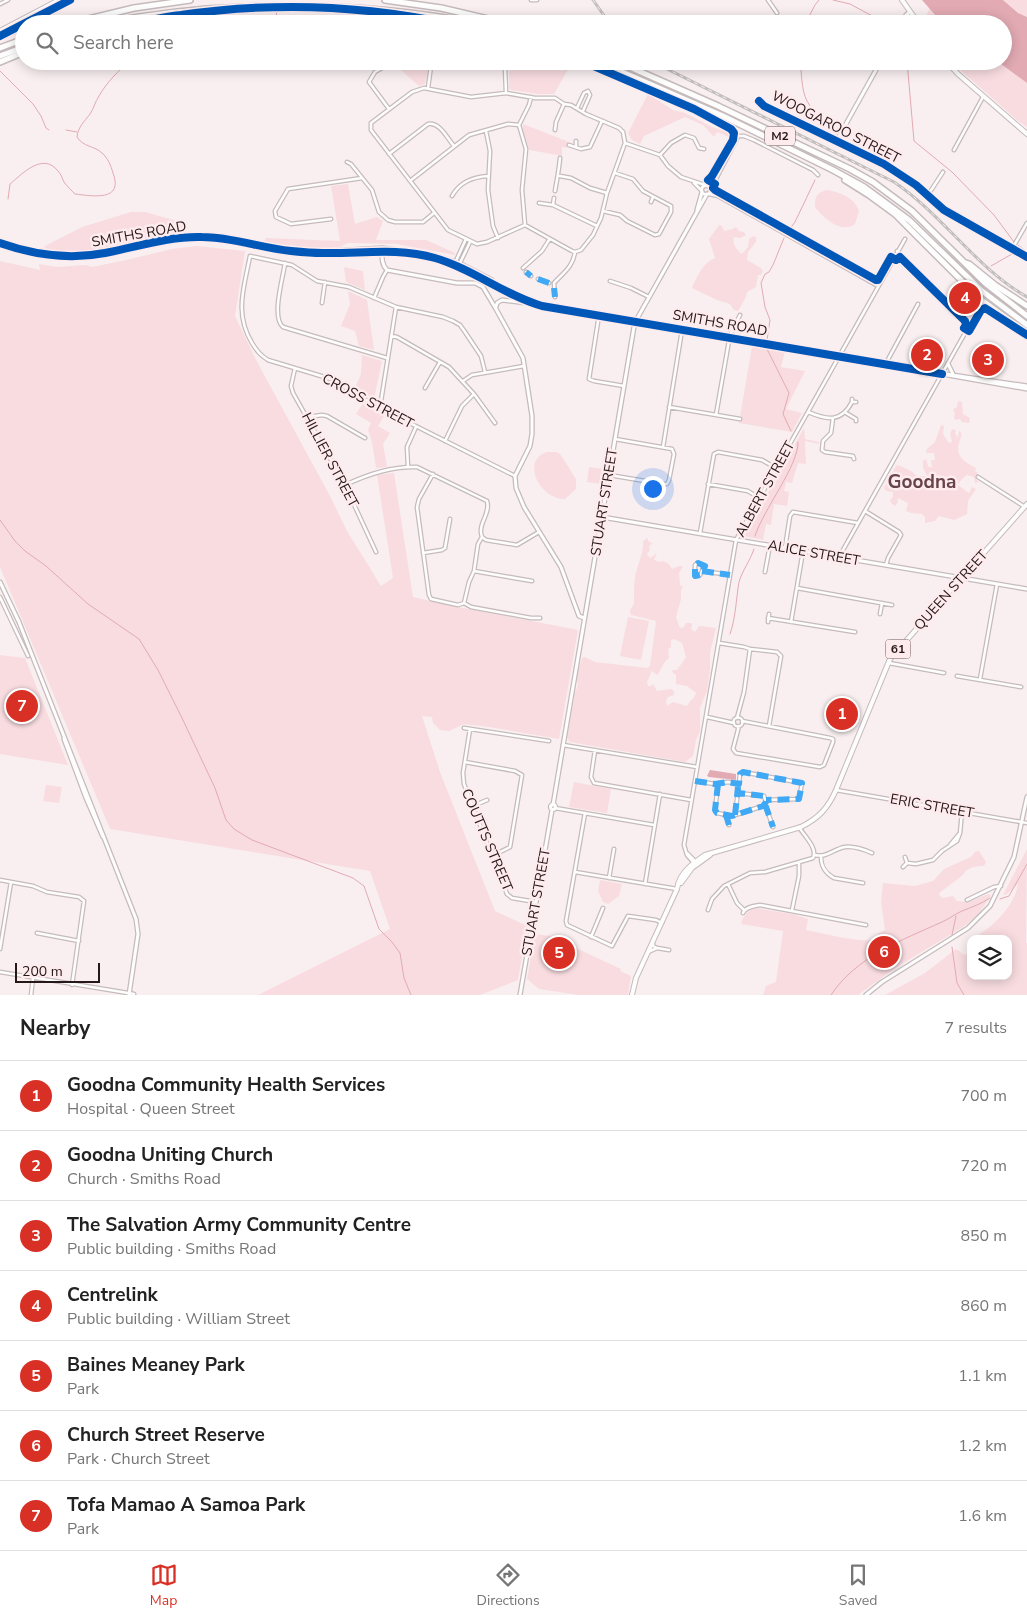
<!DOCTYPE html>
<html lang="en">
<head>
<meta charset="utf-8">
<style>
	:root { --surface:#fff; --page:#f6f6f6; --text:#222; --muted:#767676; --line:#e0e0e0; --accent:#d93025 }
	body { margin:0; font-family:"Nunito Sans",sans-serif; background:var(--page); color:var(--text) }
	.controls { position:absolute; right:15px; bottom:15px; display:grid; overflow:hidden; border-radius:10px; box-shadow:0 2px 12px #0003 }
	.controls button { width:45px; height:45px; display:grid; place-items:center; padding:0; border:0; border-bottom:1px solid var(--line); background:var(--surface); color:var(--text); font:25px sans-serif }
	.scale { position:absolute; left:15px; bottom:12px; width:85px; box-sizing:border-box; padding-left:5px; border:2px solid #261719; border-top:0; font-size:14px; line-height:18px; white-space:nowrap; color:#261719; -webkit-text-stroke:4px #fdebed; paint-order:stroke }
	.you { position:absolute; left:652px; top:488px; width:18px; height:18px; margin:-12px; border:4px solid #fff; border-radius:50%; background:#1a73e8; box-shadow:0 0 0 8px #1a73e833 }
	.badge { display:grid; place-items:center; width:32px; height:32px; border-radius:50%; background:var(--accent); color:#fff; font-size:16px; font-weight:700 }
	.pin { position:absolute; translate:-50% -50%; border:2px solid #fff; box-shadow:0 1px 5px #0006 }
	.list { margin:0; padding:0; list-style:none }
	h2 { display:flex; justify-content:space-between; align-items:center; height:65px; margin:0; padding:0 20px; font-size:21px }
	h2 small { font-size:16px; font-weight:400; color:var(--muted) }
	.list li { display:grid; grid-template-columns:32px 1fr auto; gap:15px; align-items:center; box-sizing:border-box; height:70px; padding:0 20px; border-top:1px solid var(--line) }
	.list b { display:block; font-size:19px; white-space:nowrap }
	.list p { margin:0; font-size:16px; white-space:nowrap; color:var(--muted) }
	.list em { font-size:16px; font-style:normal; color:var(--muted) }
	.icon { flex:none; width:28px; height:28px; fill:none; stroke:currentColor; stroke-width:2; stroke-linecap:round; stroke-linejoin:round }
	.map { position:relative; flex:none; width:1027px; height:995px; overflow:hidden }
	.search { position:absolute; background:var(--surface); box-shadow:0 2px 12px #0003; left:15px; right:15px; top:15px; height:55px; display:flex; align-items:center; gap:12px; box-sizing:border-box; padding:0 18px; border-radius:28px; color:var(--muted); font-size:19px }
	.sheet { height:555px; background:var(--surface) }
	nav { display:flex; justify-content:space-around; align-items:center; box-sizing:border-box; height:70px; border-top:1px solid var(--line); background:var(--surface); font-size:14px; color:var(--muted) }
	nav a { display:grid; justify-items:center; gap:2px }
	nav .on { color:var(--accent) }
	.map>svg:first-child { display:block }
	.green { fill:#f8dce0; fill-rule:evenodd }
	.water { fill:#e2aab3 }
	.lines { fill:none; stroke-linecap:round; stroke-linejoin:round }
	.stream { stroke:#e2aab3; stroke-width:1 }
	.minor-casing { stroke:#c6bbbc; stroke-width:5 }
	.tertiary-casing { stroke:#c6bbbc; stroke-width:5.5 }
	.secondary-casing { stroke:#c6bbbc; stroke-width:6 }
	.primary-casing { stroke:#c6bbbc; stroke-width:6 }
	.motorway-casing { stroke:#c6bbbc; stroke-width:8 }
	.minor { stroke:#fefdfd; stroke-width:2.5 }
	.tertiary { stroke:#fefdfd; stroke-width:3 }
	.secondary { stroke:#fefdfd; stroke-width:4 }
	.primary { stroke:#fefdfd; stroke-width:4 }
	.motorway { stroke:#fefdfd; stroke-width:5 }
	.rail-casing { stroke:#c1bebe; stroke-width:3 }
	.rail { stroke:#fdebed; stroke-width:1; stroke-dasharray:4; stroke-linecap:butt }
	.quiet { stroke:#3fa9f5; stroke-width:6; stroke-dasharray:12 6; stroke-linecap:butt }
	.cycleway-casing { stroke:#fdebed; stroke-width:11 }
	.cycleway { stroke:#0057b8; stroke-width:8 }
	.labels { text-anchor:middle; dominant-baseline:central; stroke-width:5; stroke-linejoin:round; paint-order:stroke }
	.shield { fill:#fdebed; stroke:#665759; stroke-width:1 }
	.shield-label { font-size:12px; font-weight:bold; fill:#261719 }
	.street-label { font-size:14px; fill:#261719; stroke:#fdebed }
	.district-label { font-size:19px; font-weight:bold; fill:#68444a; stroke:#fdebed }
</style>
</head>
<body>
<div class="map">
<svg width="1027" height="995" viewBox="0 0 1027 995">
	<rect width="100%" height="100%" fill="#f9eff0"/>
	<!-- green -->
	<path class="green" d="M1003 0H1027V17L1018 13Z
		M930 8 943 24H922Z
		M391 61H430L425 84 419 86 395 65H392Z
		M517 61H537L562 71 570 63 571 64 554 94H538L511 90 509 88V70L518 68Z
		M950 61H997L1027 83V127L1017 120Z
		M648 94 673 110 685 113 712 127 730 133 729 137 717 132 714 137 703 125 685 117 644 136 640 144 632 140 628 133Z
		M523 124 569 142 567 148 562 147V159L558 158V155L529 150 523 130Z
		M348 184 355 224 377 217 383 221 376 240H426L455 253V255L396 244 348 243 340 247 317 249 270 244 264 242 266 238 340 241 331 186Z
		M827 190C840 192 855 198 859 211L855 224C841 234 823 218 815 207 814 197 818 192 827 190Z
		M131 212H145L184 223 188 228C179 235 170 232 159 235 127 244 97 254 63 251 57 251 50 251 44 249L45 246 82 227Z
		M719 225 722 226 724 231 733 229 736 227 739 231 744 232 746 235 740 238 734 237C732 243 736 250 742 254L748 247 749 239 753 236 756 237V242L748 252 747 260 761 268 763 271 761 275H758L756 287 747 292 745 299 738 311 734 310 730 304 717 300 692 288C696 277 704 262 715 258L709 239Z
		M196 246 245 251 235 316 255 358 329 494 347 531 381 586 393 578 377 475 394 473 413 597 458 607 578 630 559 739 489 727 464 724 449 731 440 730 433 723 432 717 422 716 440 772 495 911 527 926 518 980 480 995H258L390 929 370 871 110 829 0 567V261L40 270 39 264 57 267 86 265 92 267 126 260 172 249Z
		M344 267 363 271 365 290 346 282Z
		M348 291 367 300 374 350 359 346 355 331 341 326 350 304Z
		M752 346 785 351 781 367 805 371 786 409 802 413 792 432 739 423Z
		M362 355 382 361 374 399 355 388 361 374Z
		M958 401 962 402 963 414 970 418 969 423 962 422 960 419 955 420 954 417 955 414 953 409 957 407Z
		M363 403 384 416 378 426 390 433 383 444 387 467 376 468 372 442 368 430 371 423 356 414Z
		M941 425 944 426 943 434 949 443 952 442 950 434 952 429 956 430 955 433 958 438 957 443 959 431 961 432C962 437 960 439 959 443 955 457 966 463 976 468L975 471 978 473 976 479 979 482 975 483 974 477 967 475 961 480 958 485 969 493 972 487 976 489 968 501 967 514 954 520 939 516 935 521 925 523V517L922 514 911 513 906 511 908 503 898 498V502L895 506 892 504 890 501 893 496V492L886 491 884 488 896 466 898 465 911 471 917 476H927L923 468V461L926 459 928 466 932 468 931 460H935L934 453H926L927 449 935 442Z
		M804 428 805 439 819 442V444L805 441 806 464 798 463 792 483 786 482 784 491 789 492 787 506 774 504 771 525 766 524 763 540 744 536Z
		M547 452H556L560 454 576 479V489L565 499C540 500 520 460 547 452Z
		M589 467 603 469 601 484 587 482Z
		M647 538 649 542 653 543 649 546 650 550 647 554 650 558 657 553 654 560 660 562 663 561 669 564 672 569 679 566H683L679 573 680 585 683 587 681 590V599L676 617 680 628 684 627 686 623H691L692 625 691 629 695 632 699 626 716 628 710 653V669L707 691 700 708V731L696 740 693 756 685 762 570 742 567 738 575 693 578 685 576 677 582 658 585 657 595 662 647 668 650 666 656 621 631 615C628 608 634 608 634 601 634 594 634 585 635 577 637 565 644 553 643 541ZM674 639 682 643 686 657 677 670H673L672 672 676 675V684L687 686 696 693C695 698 690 700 687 706L673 702 667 706 666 701 668 697 674 695V691L671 689 657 691 653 684 651 686H648L647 682 652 671 657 675C662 670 661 664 669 658L668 649 671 647V640Z
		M628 617 649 621 641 660 620 656Z
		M0 655 25 658 68 765 0 754Z
		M574 782 611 789 607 813 569 807Z
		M46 785 62 787 59 803 43 801Z
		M1027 849 1026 943H1027V995H885L925 973 956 949 965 955 971 951V976H1008V939H972C991 929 1015 906 1018 884L1007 894 1003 895Z
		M979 851 986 862 984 866C976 866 967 867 963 875L939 893 940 896 943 898 953 896 957 901 968 902 988 894 991 895 978 915 963 927 897 967 858 995H763L766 986 776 982 783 931 741 924C743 916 747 911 755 908L792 914 808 919 806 930C817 932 864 944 872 939 876 936 880 932 885 930L881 902 883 883 915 886 933 881 944 869 971 857 975 852Z
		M600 880 622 884 619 896 608 904 603 902 598 891Z
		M535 934 550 936 621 969 620 971 631 976 628 995H578L539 989 527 979Z"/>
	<!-- water -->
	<path class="water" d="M922 0H1003L1018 13 1027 17V83L997 61H1003V24H943Z
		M710 770 736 774V780L709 777 707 776Z"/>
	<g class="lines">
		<!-- stream -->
		<path class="stream" d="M833 0 850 4 887 24
			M273 24 276 20 277 8
			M805 24 815 5 819 0
			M800 61C802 74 801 89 807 101 814 114 826 123 837 132
			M907 61 914 141 952 172 994 215 1014 242
			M0 71 33 104 41 116 46 128 49 130
			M66 130 77 132
			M8 199 10 184C23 173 43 152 58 171 61 174 62 178 64 182 67 186 71 190 75 194 92 196 124 202 113 173 111 166 108 158 102 153 95 146 83 147 77 137 78 127 84 122 90 114 94 108 95 102 99 96 107 82 118 71 130 61
			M789 230 795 222 815 180
			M1018 245 1027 252
			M991 266 1012 254 1020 257
			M767 340 770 320 765 307 761 283 765 274 769 272 773 265 784 238
			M767 349 789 393 783 414 791 431
			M0 520 15 541 25 551 46 566 88 604 139 639 158 670 182 718 215 788 226 820 234 829 252 840 353 878 364 886 379 929 392 942 400 953 404 978 411 995
			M755 536C763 510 799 465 798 442
			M730 634C736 617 736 599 739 582 742 571 750 561 754 549
			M1000 899 1009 896 1027 864
			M952 935 956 916
			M952 947 957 983 964 995
			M831 995C856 957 902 940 942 922 949 919 955 914 962 911 972 907 981 904 990 898"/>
		<!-- minor casing -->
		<g class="minor-casing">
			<path id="minor" d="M531 0H537
				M768 0 777 13
				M0 4 8 0
				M470 61H475
				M498 61 502 62 505 67 506 93
				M387 65 375 72 369 82 389 109
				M424 88 471 97 506 93 535 98H555L564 104 571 105 586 114 619 128 623 132 625 143 607 193 601 218 593 235 581 250 575 252 572 251 525 225 487 242 477 244 448 230 371 130V123L412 92Z
				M428 88 431 66 435 61
				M759 101 764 106 837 140
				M577 108 584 93 588 91 590 95 583 111
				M555 130 556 122 564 104
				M486 131 490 151 488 190 493 226 498 238
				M738 136H744L754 140 813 170 818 175
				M625 143 660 155 668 166 681 177 705 185
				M569 145 581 149 590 147 602 121
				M576 147V141
				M954 150 983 97
				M389 154 428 124C440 122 447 138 454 146
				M660 155 671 143 685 135 694 138 699 148 704 149
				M347 162 351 164 372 190 379 212 388 220 395 222H423L434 213
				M560 176 571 178 590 188 607 193
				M410 181 469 135 508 124 519 125
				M694 183 702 191
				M555 191C557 179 559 170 560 158
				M709 194 718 196 878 286
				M928 195 943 172
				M452 196C460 182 472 177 488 176
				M651 202 653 197
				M539 203 553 205 597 226
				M553 205 554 198
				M603 211 620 215 627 221 655 235 659 234 671 212V206L643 191 633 179 615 173
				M331 219 291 224 276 217 275 211 288 189 362 178
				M525 225 522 190 526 149 519 125 529 105 531 97
				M1012 249 1027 223
				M897 251 970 323
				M285 263C283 278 271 317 283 327L387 358
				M455 263 466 239
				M459 265 470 242
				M523 268 542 251 549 240
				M526 272 531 276
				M538 279 549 283
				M610 281 631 288 649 297
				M555 297 554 283C563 273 573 267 575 252
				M374 298 383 277 387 270
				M322 303 325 282
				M978 309 988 305
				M599 315 589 379 594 381 624 386
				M391 336 397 337 449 367 474 394 495 423
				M885 365 918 304
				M295 368 291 386 293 393 345 485 376 552
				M485 372 481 356 465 332 460 325 453 321 443 317 396 307 349 287 317 281 292 265 250 256C244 288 234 313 252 343 257 351 260 355 268 360L331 379 378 407 515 476
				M463 381 472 375 524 366
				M425 388 440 362
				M852 399V402H856
				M378 407 381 401 396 307
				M669 407 740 419
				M808 412C827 420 841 423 852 402
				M846 413 856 419V421
				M716 415 730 335 740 315
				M308 417 322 415 327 416 365 438
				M833 418 831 433 823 441 822 450 825 452 853 456 854 459
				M445 441 462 406 474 394
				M663 447 682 330
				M408 467 407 447 416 427
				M433 474 419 499 417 507 429 595 431 599 458 605 464 603 469 582 474 571 478 544 482 537
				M609 475 663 484H667L669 480 674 454 672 449 615 439
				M978 477 1025 507
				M708 484 748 491 759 498
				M345 485C368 474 391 466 417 467L487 501C491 514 477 524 482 537L486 540 517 545 539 532
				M865 511 899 532 901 535 888 558 886 565
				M700 533 714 454 718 452 762 460 776 468
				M785 548 790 516 793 512 858 523
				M423 553 442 550 445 548 450 519
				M841 557 843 550 974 317 977 310 979 299
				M698 563 705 566 700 575 695 576V565Z
				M474 571 532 581
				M702 571 730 575
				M765 572 770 545
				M797 588 892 605
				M0 597 28 656
				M464 603 471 607 531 618H540
				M880 614 882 603
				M768 618 855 632
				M768 622 769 614
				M791 622 803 551
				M719 643 744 647 750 649 777 652 781 656 769 726
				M889 663 944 673
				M957 676 1021 687
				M980 679 997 584
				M707 717 734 723
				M733.5 722a4.5 4.5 0 1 1 9 0a4.5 4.5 0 1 1-9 0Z
				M737 718 744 692 750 649
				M739 726 733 749 736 753 820 767 824 765 833 742V739L830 738 742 721
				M464 728 549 741
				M470 729 463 773 464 784 507 894 512 898 536 902
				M563 745 697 767
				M595 750 591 777 594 783 691 800
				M465 762 515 771 522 775 510 847 492 856
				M695 781 715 784 728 782 739 784 740 774 743 772 802 783 799 799 766 800
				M718 784 715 810 717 813 732 816 763 806 766 802 764 796 738 793
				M836 790 1027 823
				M765 804 773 827
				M473 806 487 800
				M555 808 654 825
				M585 813 566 921 567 925 612 946 628 916 656 920 662 923
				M726 815 729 825
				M735 815 739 784
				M950 845 959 834
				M687 853 696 862
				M815 855C827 858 833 849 845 847 853 846 865 850 872 853
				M821 857C821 867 825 873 834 878L863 883
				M694 863 687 855 684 845 736 540 905 239
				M907 863 916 864 933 860 942 851 957 841 960 833 962 812
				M903 867 907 863 905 857
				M575 872 677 889
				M609 878 614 849
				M0 880 11 882 0 949
				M11 882 33 886 47 892 79 897 84 901 72 985
				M645 884 660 794
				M728 884 737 903 744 910
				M967 900 994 887 1001 886
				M708 910 712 899 724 886 750 873 765 872 813 858C818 848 804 836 799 827
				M792 910 799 876V862
				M743 913C745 907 754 906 760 905L866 925
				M37 933 79 941
				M591 937 603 908
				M657 948 669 950
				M648 952 657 948 653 946V944
				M0 972 134 994
				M31 995 33 978"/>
		</g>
		<!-- tertiary casing -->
		<g class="tertiary-casing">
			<path id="tertiary" d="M901 24 906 15 910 12
				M881 61 837 140 893 169 916 185 944 210 1027 257
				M707 185 718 173
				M701.5 190a4.5 4.5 0 1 1 9 0a4.5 4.5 0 1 1-9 0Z
				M711 188 738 136
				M697 210 702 192
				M0 243C34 255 69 260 105 253 137 247 168 236 202 237 232 237 261 248 291 251 301 252 312 253 322 253 361 254 396 247 435 258 473 269 504 295 542 306L885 365 1027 386
				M382 248C382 256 381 264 387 270L457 283H475L483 287 496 309 523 358 532 416V434L530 446 515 476 516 488 524 507 561 567 579 616 584 618
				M332 251 382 248 407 251
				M438 257 459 263 492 280
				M496 307 497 303 502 300 527 303
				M948 364 953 374
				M942 374 1027 389
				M602 517 1027 589
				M0 582 19 622 136 919 138 934 129 995
				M64 739 86 798 103 837
				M550.5 807a2.5 2.5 0 1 1 5 0a2.5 2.5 0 1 1-5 0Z
				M553 805 634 327 638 317 707 194
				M520 995 552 810
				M866 995 882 982 968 928 990 906 1014 857 1027 797"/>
		</g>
		<!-- secondary casing -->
		<g class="secondary-casing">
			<path id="secondary" d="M902 0 919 24
				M0 31 59 0
				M0 36 70 0
				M946 61 958 74 1027 134
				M979 298 1027 332"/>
		</g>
		<!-- primary casing -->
		<g class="primary-casing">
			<path id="primary" d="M681 883 692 868 710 855
				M677 889C679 873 693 863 705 855L801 827C819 818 828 808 836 790L890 659 1027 504
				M632 995 636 978 677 889"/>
		</g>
		<!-- motorway casing -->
		<g class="motorway-casing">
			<path id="motorway" d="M385 0 441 8 510 24
				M68 24 134 8 190 0
				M98 24C221 0 357 0 480 24
				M0 48 24 39
				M0 56 24 47
				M597 61 723 116 833 170 864 187 909 220 982 291 1027 325
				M616 61 718 106 850 169 873 182 912 211 985 283 1027 316
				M0 62 24 52
				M845 180 869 195 895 214 979 298
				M966 263 969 264 995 285 1027 306"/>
		</g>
		<!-- minor -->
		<use href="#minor" class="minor"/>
		<!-- tertiary -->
		<use href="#tertiary" class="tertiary"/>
		<!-- secondary -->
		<use href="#secondary" class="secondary"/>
		<!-- primary -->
		<use href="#primary" class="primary"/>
		<!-- motorway -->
		<use href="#motorway" class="motorway"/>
		<!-- rail casing -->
		<g class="rail-casing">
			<path id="rail" d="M593 0 610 24
				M651 61 894 182C943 215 975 267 1027 297"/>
		</g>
		<!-- rail -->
		<use href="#rail" class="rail"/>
		<!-- quiet -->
		<path class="quiet" d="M526 272 531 276
			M538 279 549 283
			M554 288 555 297
			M698 563 705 566 700 575 695 576V565Z
			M702 571 730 575
			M695 781 715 784 728 782 739 784 740 774 743 772 802 783 799 799 766 800
			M718 784 715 810 717 813 732 816 763 806 766 802 764 796 738 793
			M765 804 773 827
			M726 815 729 825
			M735 815 738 787"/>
		<!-- cycleway casing -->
		<g class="cycleway-casing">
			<path id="cycleway" d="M128 24C146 21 163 17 181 15 270 2 363 5 451 24
				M0 36 70 0
				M582 61 694 109 731 129 734 133 733 140 712 176 708 180 715 184 713 188 715 190 876 280H878L891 257 896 260 900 257 965 321 966 325 964 328 969 331 981 310 985 308 1027 335
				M759 101 764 106 884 164 916 185 944 210 1027 257
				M0 243C34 255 69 260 105 253 137 247 168 236 202 237 232 237 261 248 291 251 301 252 312 253 322 253 361 254 396 247 435 258 473 269 504 295 542 306L942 374"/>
		</g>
		<!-- cycleway -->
		<use href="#cycleway" class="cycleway"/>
	</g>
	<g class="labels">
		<!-- shield labels -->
		<g class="shield">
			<rect x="765" y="126.5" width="30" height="19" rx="4"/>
			<rect x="885.5" y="639.5" width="25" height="19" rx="4"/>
		</g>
		<g class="shield-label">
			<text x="780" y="136">M2</text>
			<text x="898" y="649">61</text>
		</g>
		<!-- street labels -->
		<g class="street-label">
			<text transform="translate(836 127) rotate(27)">WOOGAROO STREET</text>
			<text transform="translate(139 234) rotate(-10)">SMITHS ROAD</text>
			<text transform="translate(720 323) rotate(10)">SMITHS ROAD</text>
			<text transform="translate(368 401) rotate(28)">CROSS STREET</text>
			<text transform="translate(330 460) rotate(62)">HILLIER STREET</text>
			<text transform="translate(765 489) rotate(-61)">ALBERT STREET</text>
			<text transform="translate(604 502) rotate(-81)">STUART STREET</text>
			<text transform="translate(814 553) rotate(10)">ALICE STREET</text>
			<text transform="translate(951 590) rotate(-48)">QUEEN STREET</text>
			<text transform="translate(932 806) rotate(10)">ERIC STREET</text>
			<text transform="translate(487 840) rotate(67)">COUTTS STREET</text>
			<text transform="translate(536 902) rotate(-80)">STUART STREET</text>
		</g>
		<!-- district labels -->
		<g class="district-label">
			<text x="922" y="482">Goodna</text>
		</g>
	</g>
</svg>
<div class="controls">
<button><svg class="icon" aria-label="layers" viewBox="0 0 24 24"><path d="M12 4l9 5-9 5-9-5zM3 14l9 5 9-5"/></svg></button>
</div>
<div class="scale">200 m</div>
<div class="you"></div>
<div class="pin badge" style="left:842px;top:714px">1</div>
<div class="pin badge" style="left:927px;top:355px">2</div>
<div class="pin badge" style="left:988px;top:360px">3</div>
<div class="pin badge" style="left:965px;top:298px">4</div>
<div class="pin badge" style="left:559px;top:953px">5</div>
<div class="pin badge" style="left:884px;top:952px">6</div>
<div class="pin badge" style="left:22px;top:706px">7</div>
<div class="search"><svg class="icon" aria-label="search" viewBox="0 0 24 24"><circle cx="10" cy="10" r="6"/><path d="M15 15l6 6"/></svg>Search here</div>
</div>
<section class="sheet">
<h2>Nearby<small>7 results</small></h2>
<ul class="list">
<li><span class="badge">1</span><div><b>Goodna Community Health Services</b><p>Hospital · Queen Street</p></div><em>700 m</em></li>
<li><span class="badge">2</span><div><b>Goodna Uniting Church</b><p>Church · Smiths Road</p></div><em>720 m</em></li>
<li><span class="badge">3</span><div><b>The Salvation Army Community Centre</b><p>Public building · Smiths Road</p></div><em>850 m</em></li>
<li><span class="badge">4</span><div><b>Centrelink</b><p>Public building · William Street</p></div><em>860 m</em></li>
<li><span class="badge">5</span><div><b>Baines Meaney Park</b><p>Park</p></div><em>1.1 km</em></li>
<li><span class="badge">6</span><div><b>Church Street Reserve</b><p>Park · Church Street</p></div><em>1.2 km</em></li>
<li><span class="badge">7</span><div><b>Tofa Mamao A Samoa Park</b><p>Park</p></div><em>1.6 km</em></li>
</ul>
</section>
<nav>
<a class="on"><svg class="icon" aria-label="map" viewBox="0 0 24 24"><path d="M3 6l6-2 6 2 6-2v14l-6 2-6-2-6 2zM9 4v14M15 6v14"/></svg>Map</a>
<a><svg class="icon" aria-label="directions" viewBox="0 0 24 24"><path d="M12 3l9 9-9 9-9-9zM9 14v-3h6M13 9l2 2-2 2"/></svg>Directions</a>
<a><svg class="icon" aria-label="saved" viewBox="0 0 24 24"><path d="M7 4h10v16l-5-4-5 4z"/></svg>Saved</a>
</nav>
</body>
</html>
